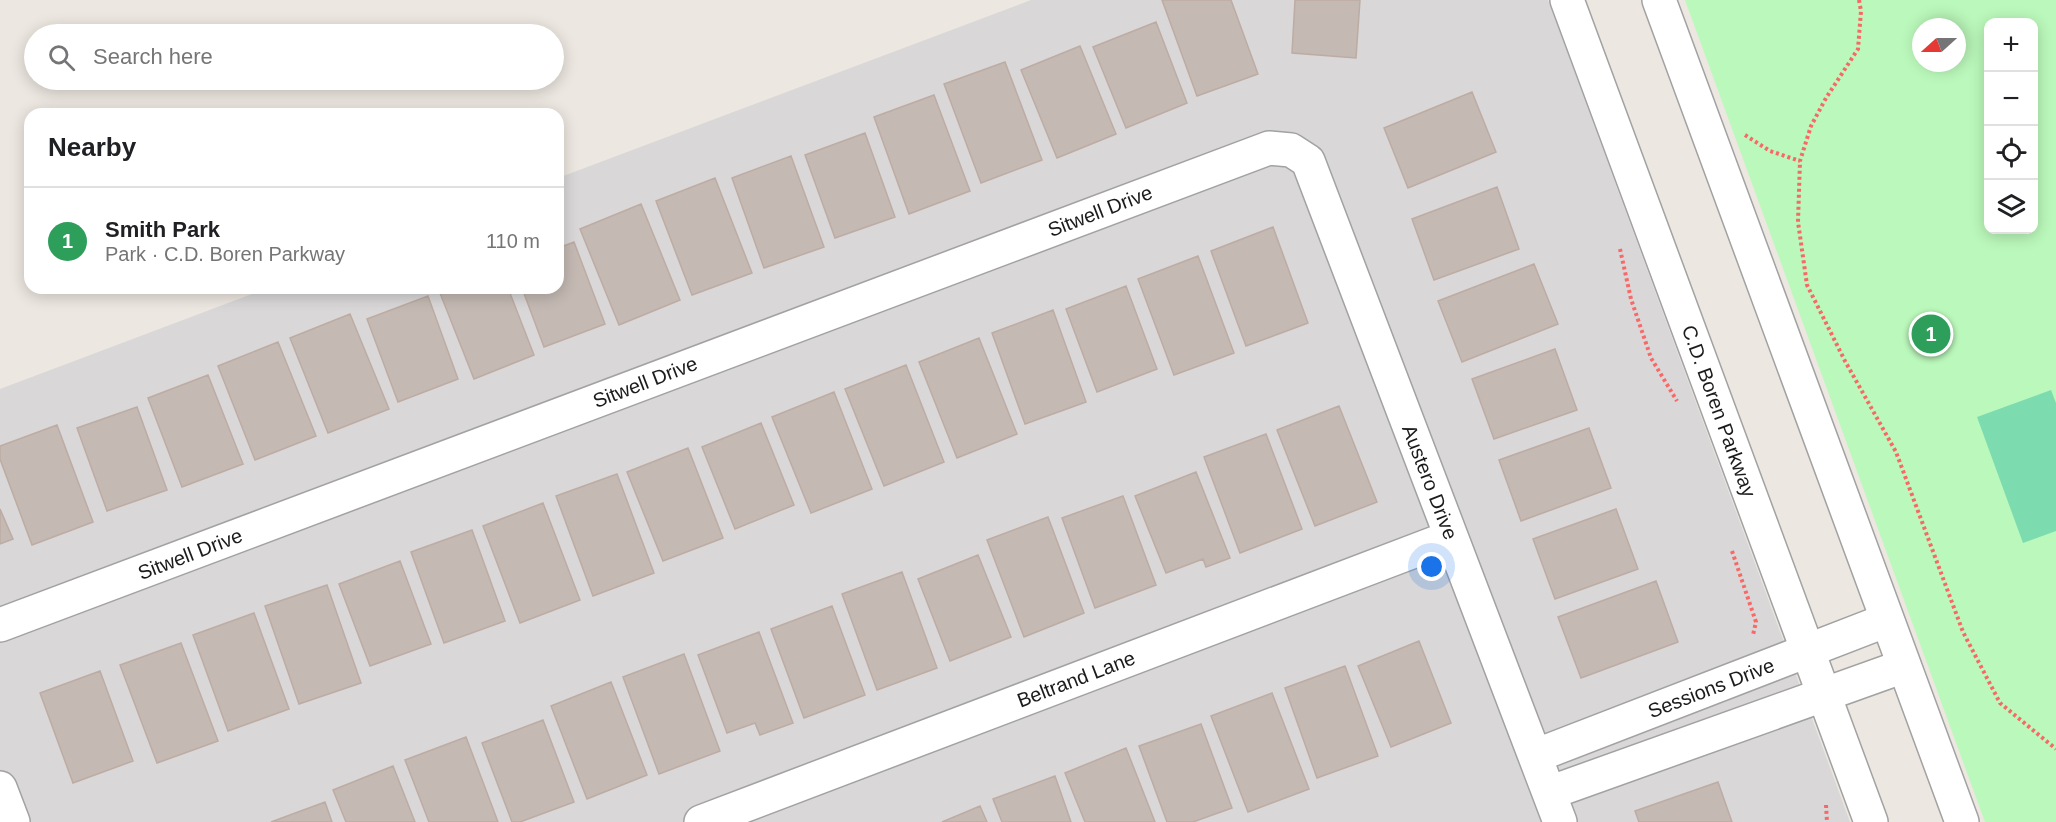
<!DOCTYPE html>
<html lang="en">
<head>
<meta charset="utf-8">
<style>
	:root { --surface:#fff; --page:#f2f2f2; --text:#202124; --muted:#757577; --line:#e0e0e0; --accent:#c20313 }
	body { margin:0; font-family:Arial,sans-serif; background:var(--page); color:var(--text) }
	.controls { position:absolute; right:18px; top:18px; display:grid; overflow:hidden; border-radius:12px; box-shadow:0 3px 15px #0003 }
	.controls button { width:54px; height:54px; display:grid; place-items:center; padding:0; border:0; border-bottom:2px solid var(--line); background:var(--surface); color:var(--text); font:30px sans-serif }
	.compass { position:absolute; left:1912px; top:18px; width:54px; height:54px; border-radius:50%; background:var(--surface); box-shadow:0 3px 15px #0003; rotate:249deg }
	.you { position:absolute; left:1432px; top:567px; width:21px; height:21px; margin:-15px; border:4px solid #fff; border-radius:50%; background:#1a73e8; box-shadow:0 0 0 9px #1a73e833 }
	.badge { display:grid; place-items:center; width:39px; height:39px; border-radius:50%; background:var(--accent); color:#fff; font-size:20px; font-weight:700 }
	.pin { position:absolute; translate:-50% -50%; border:3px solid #fff; box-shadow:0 2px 6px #0006 }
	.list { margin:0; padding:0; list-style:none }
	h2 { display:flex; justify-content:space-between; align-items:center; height:78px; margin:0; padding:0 24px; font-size:26px }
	h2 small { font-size:20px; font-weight:400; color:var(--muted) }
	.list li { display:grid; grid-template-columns:39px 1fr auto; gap:18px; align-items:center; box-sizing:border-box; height:108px; padding:0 24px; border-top:2px solid var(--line) }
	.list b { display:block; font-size:22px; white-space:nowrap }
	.list p { margin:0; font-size:20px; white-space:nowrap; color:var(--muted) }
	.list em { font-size:20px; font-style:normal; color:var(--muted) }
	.icon { flex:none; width:33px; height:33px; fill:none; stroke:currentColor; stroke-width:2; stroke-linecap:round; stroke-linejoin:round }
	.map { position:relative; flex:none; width:2056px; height:822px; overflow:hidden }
	.search { position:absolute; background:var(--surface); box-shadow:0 3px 15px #0003; left:24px; top:24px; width:540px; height:66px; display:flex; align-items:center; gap:15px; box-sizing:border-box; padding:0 21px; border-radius:33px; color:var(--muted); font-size:22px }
	.panel { position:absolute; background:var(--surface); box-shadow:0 3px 15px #0003; left:24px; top:108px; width:540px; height:186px; border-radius:18px }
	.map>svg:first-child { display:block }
	.residential { fill:#d9d7d8 }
	.park { fill:#bbf8bb; fill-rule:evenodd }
	.pitch { fill:#7ddcaf }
	.building { fill:#c4b9b3; stroke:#bdaca3; stroke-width:1.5 }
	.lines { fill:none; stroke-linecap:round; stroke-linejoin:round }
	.minor-casing { stroke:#a2a2a2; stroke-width:36 }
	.tertiary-casing { stroke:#a2a2a2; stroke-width:36 }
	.path { stroke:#f76866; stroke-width:4; stroke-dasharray:3 3; stroke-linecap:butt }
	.minor { stroke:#fff; stroke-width:33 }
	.tertiary { stroke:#fff; stroke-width:33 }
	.labels { text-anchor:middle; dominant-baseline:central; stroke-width:5; stroke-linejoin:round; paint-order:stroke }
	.street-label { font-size:20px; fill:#1b1b1b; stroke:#fff }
</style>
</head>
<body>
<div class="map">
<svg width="2056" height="822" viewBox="0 0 2056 822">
	<rect width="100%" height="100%" fill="#ece7e0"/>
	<!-- residential -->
	<path class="residential" d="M1031 0H1548L1850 822H0V389L268 288H558V178Z"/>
	<!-- park -->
	<path class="park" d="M1685 0H2056V822H1985ZM1988 22H2034V230H1988ZM1921 27H1957V63H1921Z"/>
	<!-- pitch -->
	<path class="pitch" d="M2051 390 2056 403V531L2023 543 1977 417Z"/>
	<!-- building -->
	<path class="building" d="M1162 0H1231L1258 74 1197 96Z
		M1295 0H1360L1356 58 1292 53Z
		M1156 22 1187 103 1126 128 1093 47Z
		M1080 46 1116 134 1057 158 1021 70Z
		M1005 62 1042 160 981 183 944 84Z
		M1472 92 1496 152 1408 188 1384 128Z
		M934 95 970 191 909 214 874 117Z
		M865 133 895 217 835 238 805 155Z
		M791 156 824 247 764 268 732 178Z
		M715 178 752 273 692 295 656 201Z
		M1497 187 1519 249 1434 280 1412 219Z
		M641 204 680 300 619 325 580 229Z
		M1273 227 1308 323 1246 346 1211 251Z
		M574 242 605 324 544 347 522 288H558V248Z
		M1198 256 1234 353 1174 375 1138 279Z
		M1534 264 1558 324 1462 362 1438 301Z
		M1126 286 1157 369 1097 392 1066 309Z
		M438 288H508L534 355 474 379Z
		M428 296 458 379 398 402 367 319Z
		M1053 310 1086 402 1025 424 992 333Z
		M350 314 389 409 328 433 290 338Z
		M979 338 1017 434 957 458 919 362Z
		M278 342 316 436 255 460 218 366Z
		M1555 349 1577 410 1494 439 1472 379Z
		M906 365 944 462 884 486 845 389Z
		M208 375 243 464 182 487 148 398Z
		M834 392 872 489 811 513 772 417Z
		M1339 406 1377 502 1315 526 1277 430Z
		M137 407 167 490 107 511 77 428Z
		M761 423 794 505 735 529 702 447Z
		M57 425 93 522 32 545 0 459V446Z
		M1589 428 1611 488 1521 521 1499 460Z
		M1266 434 1302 529 1240 553 1204 457Z
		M688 448 723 538 663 561 627 472Z
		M1196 472 1230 558 1206 567 1203 559 1166 573 1135 496Z
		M617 474 654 573 593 596 556 496Z
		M1123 496 1156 585 1095 608 1062 518Z
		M543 503 580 600 520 623 483 526Z
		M0 509 13 539 0 544Z
		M1616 509 1638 569 1555 599 1533 539Z
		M1048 517 1084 613 1024 637 987 540Z
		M472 530 505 621 444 643 411 552Z
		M978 555 1011 637 950 661 918 579Z
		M400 561 431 644 370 666 339 584Z
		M902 572 937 668 877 690 842 594Z
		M1656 581 1678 642 1581 678 1558 617Z
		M327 585 361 683 299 704 265 606Z
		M832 606 865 695 804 718 771 629Z
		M254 613 289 709 228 731 193 635Z
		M759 632 793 723 760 735 755 723 727 733 698 655Z
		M1419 641 1451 723 1391 747 1358 666Z
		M181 643 218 741 157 763 120 665Z
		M684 654 720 751 659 774 623 677Z
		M1345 666 1378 756 1317 778 1285 688Z
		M100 671 133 761 73 783 40 693Z
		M611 682 647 775 587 799 551 706Z
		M1272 693 1309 789 1248 812 1211 716Z
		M543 720 574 802 520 822H512L482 743Z
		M1201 724 1232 808 1193 822H1167L1139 746Z
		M466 737 498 822H429L405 760Z
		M1126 748 1155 822H1085L1065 773Z
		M393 766 415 822H346L333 790Z
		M1055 776 1071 822H1002L993 799Z
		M1718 782 1732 822H1639L1635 811Z
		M325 802 332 822H271Z
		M980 806 987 822H942Z"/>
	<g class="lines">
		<!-- minor casing -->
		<g class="minor-casing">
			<path id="minor" d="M0 625 1269 148 1291 150 1308 161 1560 822
				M1535 756 1887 620
				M0 788 13 822
				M1549 793 1904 666
				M701 822 1451 537"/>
		</g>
		<!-- tertiary casing -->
		<g class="tertiary-casing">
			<path id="tertiary" d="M1567 0 1871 822
				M1659 0 1962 822"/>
		</g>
		<!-- path -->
		<path class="path" d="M1859 0 1861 11 1858 49 1826 98 1811 126 1800 161 1798 222 1807 285 1845 361 1896 452 1963 632 2000 703 2056 749
			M1745 135 1770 151 1800 161
			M1620 249 1631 299 1651 358 1677 401
			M1732 551 1756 622 1753 635
			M1826 805 1827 822"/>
		<!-- minor -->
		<use href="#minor" class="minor"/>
		<!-- tertiary -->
		<use href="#tertiary" class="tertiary"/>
	</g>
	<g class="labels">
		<!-- street labels -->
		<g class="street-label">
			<text transform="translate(1100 211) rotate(-21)">Sitwell Drive</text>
			<text transform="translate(645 382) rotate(-21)">Sitwell Drive</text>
			<text transform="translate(1719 411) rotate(70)">C.D. Boren Parkway</text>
			<text transform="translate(1430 482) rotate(69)">Austero Drive</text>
			<text transform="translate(190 554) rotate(-21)">Sitwell Drive</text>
			<text transform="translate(1076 679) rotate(-21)">Beltrand Lane</text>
			<text transform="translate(1711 688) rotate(-21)">Sessions Drive</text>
		</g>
	</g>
</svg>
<div class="controls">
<button>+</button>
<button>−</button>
<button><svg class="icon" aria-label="locate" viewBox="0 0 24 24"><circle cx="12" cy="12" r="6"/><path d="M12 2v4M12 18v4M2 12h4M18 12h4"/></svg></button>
<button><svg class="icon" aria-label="layers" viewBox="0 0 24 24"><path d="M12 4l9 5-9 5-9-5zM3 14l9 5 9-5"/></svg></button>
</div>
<svg class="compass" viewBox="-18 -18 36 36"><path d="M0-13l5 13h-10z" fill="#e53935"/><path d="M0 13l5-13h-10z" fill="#757577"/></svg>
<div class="you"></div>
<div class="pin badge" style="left:1931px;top:334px;background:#2e9e5b">1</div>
<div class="search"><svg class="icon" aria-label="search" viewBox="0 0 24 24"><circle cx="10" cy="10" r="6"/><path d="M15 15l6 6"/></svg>Search here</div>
<section class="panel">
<h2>Nearby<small></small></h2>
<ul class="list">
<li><span class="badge" style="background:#2e9e5b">1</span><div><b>Smith Park</b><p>Park · C.D. Boren Parkway</p></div><em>110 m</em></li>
</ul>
</section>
</div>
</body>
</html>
